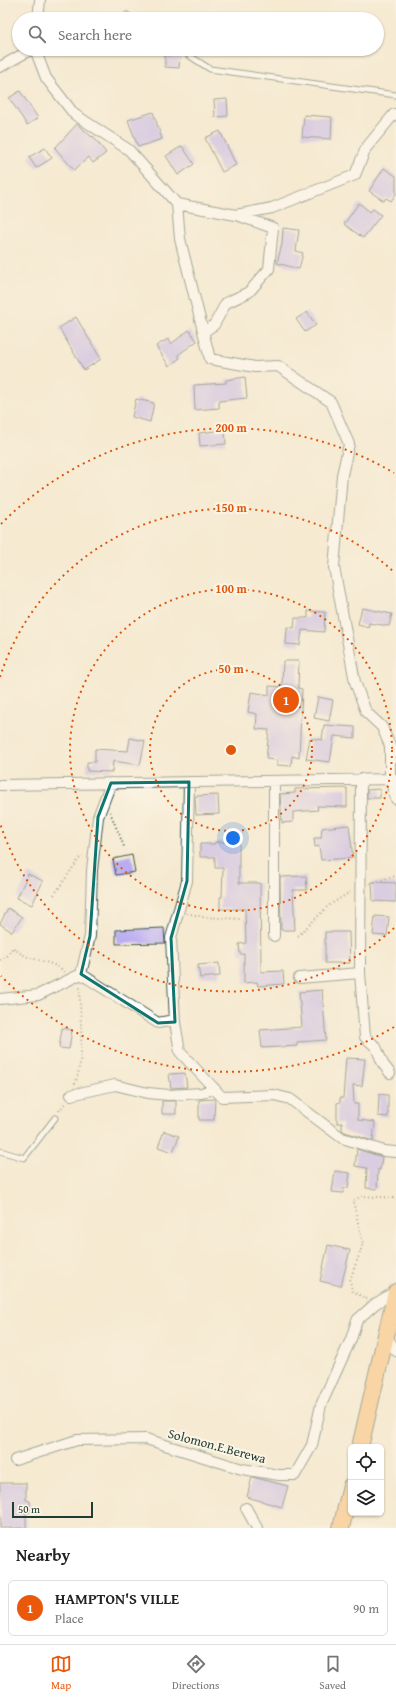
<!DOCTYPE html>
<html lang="en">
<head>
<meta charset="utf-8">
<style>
	:root { --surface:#fff; --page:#f2f2f2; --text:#222; --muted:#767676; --line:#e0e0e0; --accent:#ea580c }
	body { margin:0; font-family:"Gentium Book Plus",serif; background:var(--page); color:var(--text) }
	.controls { position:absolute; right:12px; bottom:12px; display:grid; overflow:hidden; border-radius:6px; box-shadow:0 1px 3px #0004 }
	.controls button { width:36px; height:36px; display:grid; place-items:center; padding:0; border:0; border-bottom:1px solid var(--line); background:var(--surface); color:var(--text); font:20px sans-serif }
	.scale { position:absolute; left:12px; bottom:10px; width:81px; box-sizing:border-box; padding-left:4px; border:2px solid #1f3d34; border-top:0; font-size:11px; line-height:14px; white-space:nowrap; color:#1f3d34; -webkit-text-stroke:3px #fcf5e5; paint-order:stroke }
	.you { position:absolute; left:233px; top:838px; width:14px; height:14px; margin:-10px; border:3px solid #fff; border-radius:50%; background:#1a73e8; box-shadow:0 0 0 6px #1a73e833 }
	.badge { display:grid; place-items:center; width:26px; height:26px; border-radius:50%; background:var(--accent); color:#fff; font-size:13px; font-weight:700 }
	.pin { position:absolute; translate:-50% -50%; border:2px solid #fff; box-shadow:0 1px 4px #0006 }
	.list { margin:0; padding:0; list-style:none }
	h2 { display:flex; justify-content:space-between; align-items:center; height:52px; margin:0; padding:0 16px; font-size:17px }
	h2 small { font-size:13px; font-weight:400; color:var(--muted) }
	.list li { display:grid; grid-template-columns:26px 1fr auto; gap:12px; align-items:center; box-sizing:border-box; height:56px; margin:0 8px 8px; padding:0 8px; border:1px solid var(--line); border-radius:6px }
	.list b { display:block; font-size:15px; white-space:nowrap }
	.list p { margin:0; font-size:13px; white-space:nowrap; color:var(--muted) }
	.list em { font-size:13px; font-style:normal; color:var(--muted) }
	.icon { flex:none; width:22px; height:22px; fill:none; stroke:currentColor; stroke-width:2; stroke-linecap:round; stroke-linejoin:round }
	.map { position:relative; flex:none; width:396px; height:1528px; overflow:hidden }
	.search { position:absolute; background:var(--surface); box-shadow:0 1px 3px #0004; left:12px; right:12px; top:12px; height:44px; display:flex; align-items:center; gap:10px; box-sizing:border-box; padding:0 14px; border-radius:22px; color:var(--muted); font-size:15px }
	.sheet { height:116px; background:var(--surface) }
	nav { display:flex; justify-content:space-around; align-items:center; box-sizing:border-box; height:56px; border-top:1px solid var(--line); background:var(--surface); font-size:11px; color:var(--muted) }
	nav a { display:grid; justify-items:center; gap:2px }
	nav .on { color:var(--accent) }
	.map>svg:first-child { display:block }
	.building { fill:#baacf3 }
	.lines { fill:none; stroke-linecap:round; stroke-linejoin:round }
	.service-casing { stroke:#3f574c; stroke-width:7 }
	.minor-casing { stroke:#3f574c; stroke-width:12 }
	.trunk-casing { stroke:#3f574c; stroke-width:18 }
	.path { stroke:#3f574c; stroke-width:2; stroke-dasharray:1 3; stroke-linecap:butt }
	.service { stroke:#fff; stroke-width:5 }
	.minor { stroke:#fff; stroke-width:10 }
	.trunk { stroke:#fcbd6f; stroke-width:16 }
	.marked { fill:none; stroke:#0f766e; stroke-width:3; stroke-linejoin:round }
	.ring { fill:none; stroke:#de580e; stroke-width:2; stroke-dasharray:2 4 }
	.labels { text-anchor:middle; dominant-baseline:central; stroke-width:4; stroke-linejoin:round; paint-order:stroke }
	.street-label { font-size:13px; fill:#1f3d34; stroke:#fcf5e5 }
	.centre { fill:#de580e; stroke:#fcf5e5; stroke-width:2 }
	.ring-label { font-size:12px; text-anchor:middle; font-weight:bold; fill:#de580e; stroke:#fcf5e5; stroke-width:4; stroke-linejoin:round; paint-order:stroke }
</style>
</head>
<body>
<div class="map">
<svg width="396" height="1528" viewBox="0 0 396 1528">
	<rect width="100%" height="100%" fill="#fcf5e5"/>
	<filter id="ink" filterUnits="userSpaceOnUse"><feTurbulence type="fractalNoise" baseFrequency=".025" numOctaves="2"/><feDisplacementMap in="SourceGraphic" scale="8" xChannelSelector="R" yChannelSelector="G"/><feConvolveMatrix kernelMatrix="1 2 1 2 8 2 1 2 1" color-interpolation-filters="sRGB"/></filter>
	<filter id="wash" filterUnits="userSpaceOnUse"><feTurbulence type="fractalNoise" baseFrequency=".012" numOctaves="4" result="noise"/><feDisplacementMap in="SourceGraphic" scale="16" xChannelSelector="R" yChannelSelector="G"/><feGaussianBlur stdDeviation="0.9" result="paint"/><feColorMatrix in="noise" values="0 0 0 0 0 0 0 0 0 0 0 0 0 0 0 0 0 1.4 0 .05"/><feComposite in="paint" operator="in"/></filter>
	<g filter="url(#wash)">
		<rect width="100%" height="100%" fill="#f5ead1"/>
		<g id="blocks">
			<!-- building -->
			<path class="building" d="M165 55 180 56 179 68 165 67Z
				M20 91 38 118 27 125 9 98Z
				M227 99 228 116 215 117 214 100Z
				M153 112 162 139 138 147 128 120Z
				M304 115 332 117 331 139 302 137Z
				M77 124 92 137 93 136 106 153 93 163 89 157 74 170 55 148Z
				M220 131 236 165 222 172 205 138Z
				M182 146 194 164 178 175 166 156Z
				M45 148 52 158 36 168 29 157Z
				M384 168 396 176V194L391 201 386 198 384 201 369 191Z
				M359 203 370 212 373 209 381 215 363 238 344 224Z
				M283 228 299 230 296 251 303 253 299 269 277 263 282 244Z
				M307 312 316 325 305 332 296 319Z
				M76 317 101 359 84 370 59 328Z
				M189 330 197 341 178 355 180 358 169 366 156 346 168 339 171 344Z
				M245 377 247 398 219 401V408L195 410 194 385 226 383V380Z
				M136 399 154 403 150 422 132 417Z
				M225 430 226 444 200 446 199 433Z
				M362 608 392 614 389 626 369 623 368 627 358 624Z
				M308 611 325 612 324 632 302 630 300 645 286 644 287 627 294 628 295 618H308Z
				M283 661H299L298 688 302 689 299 758 292 756 291 766 277 765V760L266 759 269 730 256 729 257 714 248 712 251 692 269 695V686L282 687Z
				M318 697 333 700 329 721 314 718Z
				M324 725 355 727V738L334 736 330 762 306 759 310 738 322 740Z
				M130 738 145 741 140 765 113 761 112 772 87 771V762H95V749L128 751Z
				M347 788V807L317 806 318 810 293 812V822L282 823 280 794 295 793V789Z
				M380 789V798H367V790Z
				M218 795 219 814 196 815 195 796Z
				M349 825 353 858 321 860 319 846 315 847 314 838H321L322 828Z
				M215 842H239V883H260L261 972 283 971 284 984 258 986 257 982 244 983V954H240L239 944 246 943 245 909H220V897H222L223 868H215V857H200V844H215Z
				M132 855 135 872 116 875 113 859Z
				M28 874 43 881 32 905 17 898Z
				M306 876 307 890H293L295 930H281L280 877Z
				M372 882 396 883V902L373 901Z
				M8 908 22 917 12 932 0 924Z
				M375 916 389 917 387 936 373 935Z
				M164 928 165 943 116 944V930Z
				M325 932H349L350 963H325Z
				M219 963 220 976 200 978 198 965Z
				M322 990 326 1040 297 1042V1046L262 1048 260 1030 302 1027 299 992Z
				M62 1028 72 1030 69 1049 59 1048Z
				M346 1058 365 1059 362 1086 353 1085 354 1104H358V1120L375 1122 373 1141 345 1132 342 1130V1123H337V1103L340 1102V1098H343Z
				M185 1073 187 1087 171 1088 169 1074Z
				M379 1094 388 1095V1117L378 1116Z
				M215 1099 214 1120H199V1100Z
				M162 1101H176V1114H162Z
				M164 1131 179 1136 173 1152 158 1147Z
				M357 1149 382 1157 380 1170 378 1169 377 1189 366 1188 367 1168 355 1166Z
				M335 1171 350 1173 348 1188H344L343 1193 332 1192Z
				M328 1245 350 1250 341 1286 320 1281Z
				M252 1477 288 1486 282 1507 247 1497Z
				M0 1483H26V1500L30 1501V1512H26V1528H0Z"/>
		</g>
	</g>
	<g filter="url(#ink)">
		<use href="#blocks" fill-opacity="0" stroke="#3f574c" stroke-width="1"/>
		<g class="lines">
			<!-- service casing -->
			<g class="service-casing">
				<path id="service" d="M127 15 132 19
					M179 49 210 69 396 95
					M0 1151 24 1158 55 1118"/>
			</g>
			<!-- minor casing -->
			<g class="minor-casing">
				<path id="minor" d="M38 19 40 0
					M35 49 46 78 74 114 129 150 177 204 236 215 272 208 355 175 366 148 394 114H396
					M0 67 32 49
					M177 204 180 239 210 359 255 367 278 366 331 402 349 444 342 475 334 567 355 682 366 712 382 727 390 746 396 752
					M203 332 214 325 226 303 249 292 269 269 273 228 237 215
					M390 746V779L396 799
					M274 781V936
					M189 782 187 881 171 938 175 1022 180 1052 222 1097 274 1095 290 1099 342 1138 384 1151 396 1152
					M0 785 396 779
					M360 973 365 1037 376 1047 383 1064 390 1073
					M81 974 158 1023 174 1020 175 1022
					M299 978 360 973 361 779
					M0 999 38 995 81 974 90 936 92 870 98 817 111 783
					M71 1095 115 1085 148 1093 169 1095 202 1093 214 1088
					M385 1334 396 1351
					M15 1460 77 1440 146 1439 242 1469 279 1475H295L312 1445 321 1405 351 1339 357 1320 375 1304 396 1291
					M246 1508 257 1528"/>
			</g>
			<!-- trunk casing -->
			<g class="trunk-casing">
				<path id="trunk" d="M360 1447 396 1292
					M341 1528 351 1486"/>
			</g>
			<!-- path -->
			<path class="path" d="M110 812 125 849
				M370 883 396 876
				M54 895 79 859 83 857
				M187 913 203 917 240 919
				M298 936 328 906 350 892
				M0 960 7 956 13 947C27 963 51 958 65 972
				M75 1084C86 1053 79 1017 80 985
				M59 1111 66 1102
				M367 1299 352 1291 350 1280 363 1244 353 1201 362 1196 396 1198"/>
			<!-- service -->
			<use href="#service" class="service"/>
			<!-- minor -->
			<use href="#minor" class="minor"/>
			<!-- trunk -->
			<use href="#trunk" class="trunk"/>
		</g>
	</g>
	<!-- marked area -->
	<path d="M0 0H396V1528H0ZM189 782 187 881 171 938 175 1022 158 1023 81 974 90 936 98 817 111 783Z" fill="#f5ead1" fill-opacity=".55" fill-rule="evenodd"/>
	<path class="marked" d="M189 782 187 881 171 938 175 1022 158 1023 81 974 90 936 98 817 111 783Z"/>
	<!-- distance rings -->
	<g class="ring">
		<circle cx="231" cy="750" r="81"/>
		<circle cx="231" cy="750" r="161"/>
		<path d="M394 928A242 242 0 0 1 0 823M0 677A242 242 0 0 1 394 572"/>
		<path d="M394 1027A322 322 0 0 1 1 976M1 524A322 322 0 0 1 394 473"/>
	</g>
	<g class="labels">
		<!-- street labels -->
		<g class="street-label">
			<text transform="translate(217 1446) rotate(15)">Solomon.E.Berewa</text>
		</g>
	</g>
	<circle cx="231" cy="750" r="6" class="centre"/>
	<g class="ring-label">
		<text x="231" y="432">200 m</text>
		<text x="231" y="512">150 m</text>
		<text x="231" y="593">100 m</text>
		<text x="231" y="673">50 m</text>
	</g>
</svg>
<div class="controls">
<button><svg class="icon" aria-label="locate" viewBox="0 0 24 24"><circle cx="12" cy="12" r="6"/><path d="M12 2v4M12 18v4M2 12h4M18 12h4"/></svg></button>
<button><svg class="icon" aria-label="layers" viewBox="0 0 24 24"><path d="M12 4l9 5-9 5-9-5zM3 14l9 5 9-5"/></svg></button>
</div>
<div class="scale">50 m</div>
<div class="you"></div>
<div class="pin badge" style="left:286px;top:700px">1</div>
<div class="search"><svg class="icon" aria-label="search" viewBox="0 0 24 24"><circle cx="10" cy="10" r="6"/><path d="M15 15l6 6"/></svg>Search here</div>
</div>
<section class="sheet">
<h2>Nearby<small></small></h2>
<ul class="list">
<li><span class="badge">1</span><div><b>HAMPTON'S VILLE</b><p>Place</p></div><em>90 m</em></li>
</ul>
</section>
<nav>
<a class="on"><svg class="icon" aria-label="map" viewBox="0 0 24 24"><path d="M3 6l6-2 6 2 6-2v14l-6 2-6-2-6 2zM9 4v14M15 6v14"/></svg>Map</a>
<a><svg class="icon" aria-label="directions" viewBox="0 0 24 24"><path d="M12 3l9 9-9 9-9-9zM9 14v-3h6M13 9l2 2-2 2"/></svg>Directions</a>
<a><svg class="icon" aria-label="saved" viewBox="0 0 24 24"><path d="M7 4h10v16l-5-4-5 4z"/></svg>Saved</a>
</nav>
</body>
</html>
